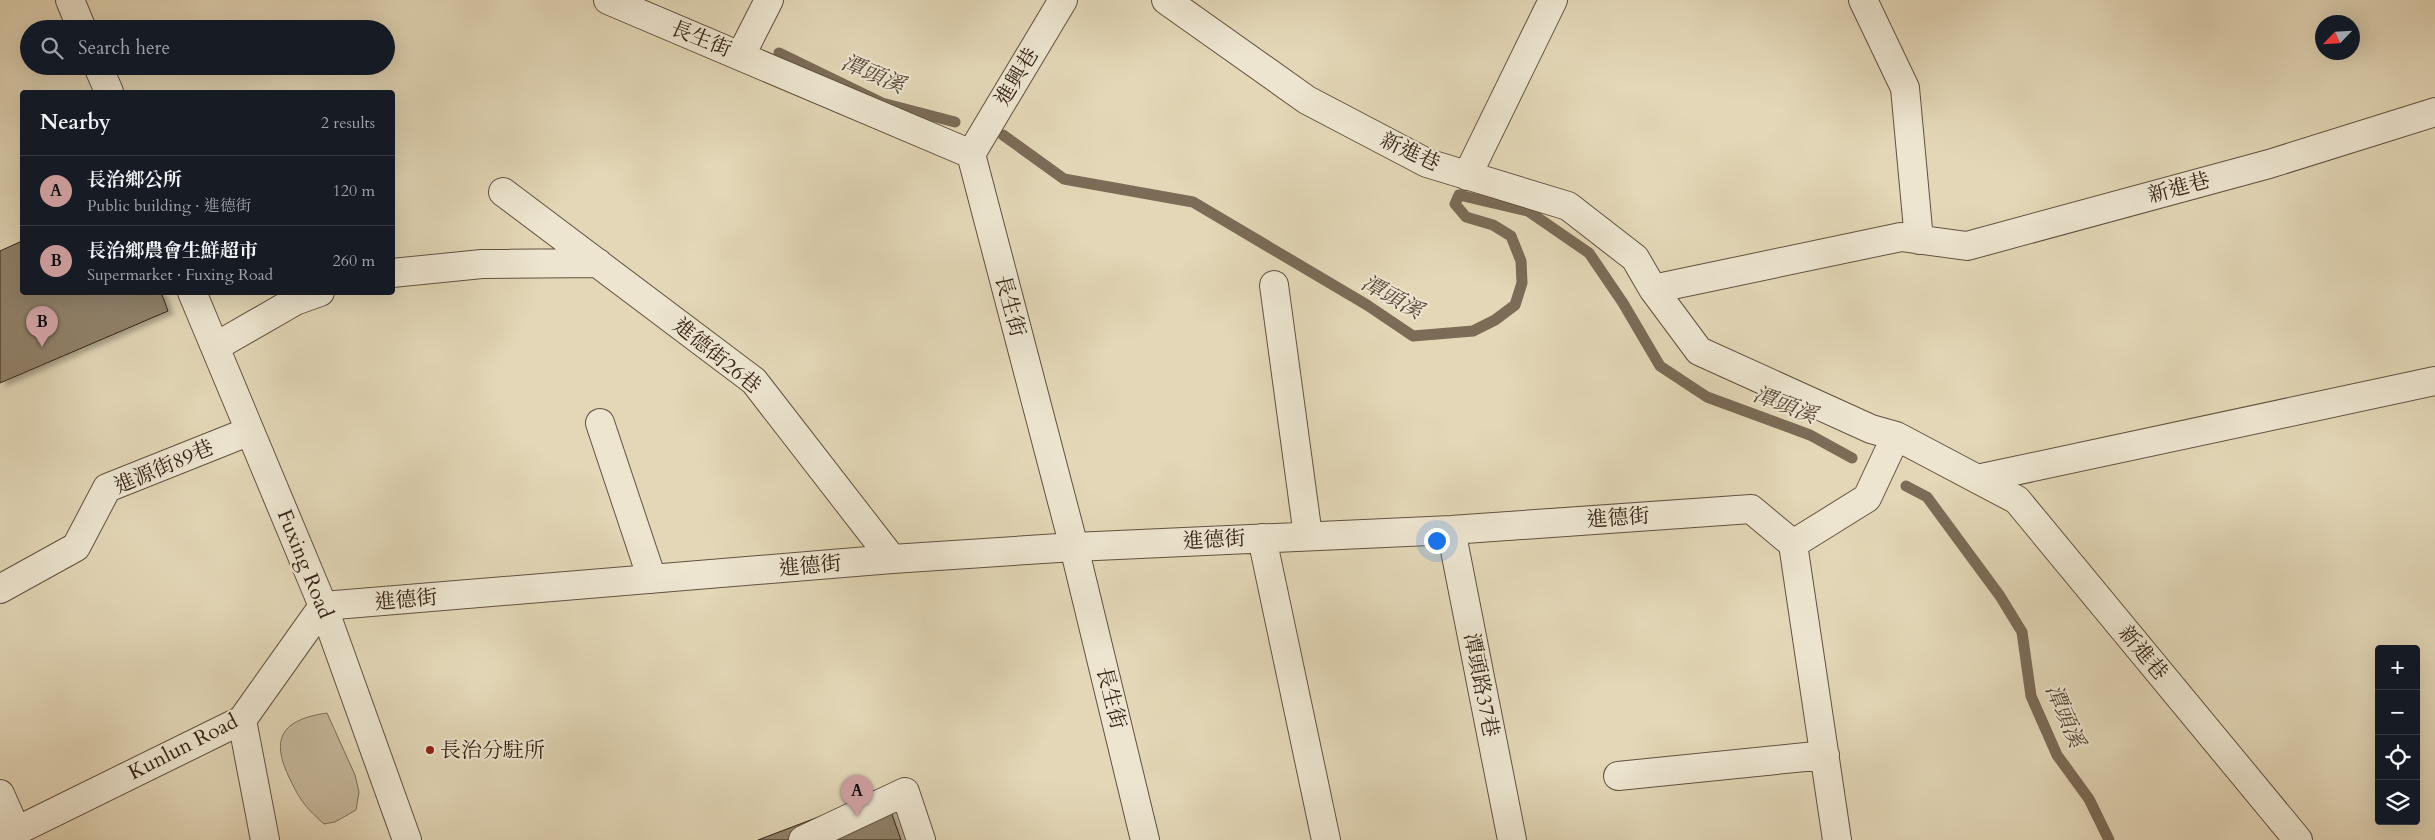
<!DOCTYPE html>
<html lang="en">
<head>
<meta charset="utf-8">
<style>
	:root { --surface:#171b24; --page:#20242c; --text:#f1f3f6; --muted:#9ea1a6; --line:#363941; --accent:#c59692 }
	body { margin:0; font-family:Cardo,"Noto Serif TC",serif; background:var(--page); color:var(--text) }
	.controls { position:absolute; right:15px; bottom:15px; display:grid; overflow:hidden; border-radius:5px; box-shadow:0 5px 20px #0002 }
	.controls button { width:45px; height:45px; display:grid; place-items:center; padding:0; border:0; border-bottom:1px solid var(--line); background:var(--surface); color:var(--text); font:25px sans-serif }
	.compass { position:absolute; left:2315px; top:15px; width:45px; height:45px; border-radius:50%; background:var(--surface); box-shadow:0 5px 20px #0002; rotate:245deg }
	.you { position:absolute; left:1436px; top:540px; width:18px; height:18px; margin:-12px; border:4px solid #fff; border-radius:50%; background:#1a73e8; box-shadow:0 0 0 8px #1a73e833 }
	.badge { display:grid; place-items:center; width:32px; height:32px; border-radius:50%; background:var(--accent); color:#111; font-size:16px; font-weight:700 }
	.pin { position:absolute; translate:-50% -41px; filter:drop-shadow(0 1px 2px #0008) }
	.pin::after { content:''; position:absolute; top:26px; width:18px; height:15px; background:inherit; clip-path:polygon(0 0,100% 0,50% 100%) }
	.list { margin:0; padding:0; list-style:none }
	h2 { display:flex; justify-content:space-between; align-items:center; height:65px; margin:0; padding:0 20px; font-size:21px }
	h2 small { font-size:16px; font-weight:400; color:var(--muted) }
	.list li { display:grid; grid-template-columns:32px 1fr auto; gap:15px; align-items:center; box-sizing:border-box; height:70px; padding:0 20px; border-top:1px solid var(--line) }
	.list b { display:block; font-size:19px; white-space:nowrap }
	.list p { margin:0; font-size:16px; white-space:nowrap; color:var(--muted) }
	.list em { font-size:16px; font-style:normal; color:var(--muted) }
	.icon { flex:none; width:28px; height:28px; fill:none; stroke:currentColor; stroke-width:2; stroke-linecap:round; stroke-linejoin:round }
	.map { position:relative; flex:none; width:2435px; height:840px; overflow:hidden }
	.search { position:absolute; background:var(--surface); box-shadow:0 5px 20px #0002; left:20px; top:20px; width:375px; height:55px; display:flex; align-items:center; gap:12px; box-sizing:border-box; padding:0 18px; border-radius:28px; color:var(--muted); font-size:19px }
	.panel { position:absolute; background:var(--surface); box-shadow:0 5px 20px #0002; left:20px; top:90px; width:375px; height:205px; border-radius:5px }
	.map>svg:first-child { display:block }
	.green { fill:#c6b99c; stroke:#7e6e5a }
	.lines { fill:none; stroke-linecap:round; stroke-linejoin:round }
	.stream { stroke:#7b6b57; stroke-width:11 }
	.building { fill:#90816a; stroke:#372417; filter:url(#shadow) }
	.minor-casing { stroke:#62513f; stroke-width:30 }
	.minor { stroke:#ede5d0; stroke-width:28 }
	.poi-dot { fill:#8f2418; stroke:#ede5d0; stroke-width:2 }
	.labels { text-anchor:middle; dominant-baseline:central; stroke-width:4; stroke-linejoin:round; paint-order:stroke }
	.street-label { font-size:21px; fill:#372417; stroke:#ede5d0 }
	.poi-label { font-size:21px; fill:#372417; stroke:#ede5d0; text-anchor:start }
	.water-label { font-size:22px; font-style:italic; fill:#594737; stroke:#ede5d0 }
</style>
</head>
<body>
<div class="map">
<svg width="2435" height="840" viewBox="0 0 2435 840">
	<defs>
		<filter id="shadow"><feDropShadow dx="5.5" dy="3" stdDeviation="2.5" flood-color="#0004"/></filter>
	</defs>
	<rect width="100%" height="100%" fill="#e3d7b7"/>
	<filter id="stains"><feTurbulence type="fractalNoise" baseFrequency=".004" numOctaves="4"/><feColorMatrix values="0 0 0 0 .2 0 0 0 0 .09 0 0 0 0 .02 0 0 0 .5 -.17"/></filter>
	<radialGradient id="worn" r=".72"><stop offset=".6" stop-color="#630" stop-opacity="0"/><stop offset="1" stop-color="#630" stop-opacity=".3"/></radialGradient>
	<!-- green -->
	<path class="green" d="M327 713 355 775 359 792 356 810 335 822 324 824C303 805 300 800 288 775 269 734 287 719 327 713Z"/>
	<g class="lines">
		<!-- stream -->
		<path class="stream" d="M779 53 882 103 955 122
			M1003 135 1064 179 1193 202 1367 305 1413 336 1473 331 1495 320 1515 305 1522 283 1521 261 1511 236 1493 225 1466 217 1455 204 1459 195 1528 211 1589 253 1623 303 1660 366 1707 397 1810 435 1852 458
			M1906 486 1927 497 2000 596 2022 632 2031 696 2057 755 2089 799 2109 840"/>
	</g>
	<!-- building -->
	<path class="building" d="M22 241V292H161L168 311 0 383V251Z
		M884 792 901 840H758Z"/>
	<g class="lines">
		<!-- minor casing -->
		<g class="minor-casing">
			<path id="minor" d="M70 0 82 29
				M608 0 971 154 1074 547 1145 840
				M1166 0 1307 100 1427 163 1568 206 1635 258 1653 289 1699 351 1871 429 1896 436 2017 500 2298 840
				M1863 0 1905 88 1919 240
				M741 55 769 0
				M98 66 109 92
				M971 154 1063 0
				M1467 176 1553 0
				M503 192 754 381 892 559
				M392 273 482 264 598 263
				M1274 285 1308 536
				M1653 289 1901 237 1967 246 2269 164 2435 112
				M192 292 323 606 407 840
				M215 347 295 301 320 292
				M600 423 652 579
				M1977 479 2435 381
				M1451 530 1512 840
				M1262 538 1326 840
				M1793 544 1867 498 1896 436
				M0 589 76 547 107 488 250 431
				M323 606 892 559 1074 547 1451 530 1751 509 1793 544 1837 840
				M242 720 265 840
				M1618 776 1825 755
				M0 794 16 830
				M0 839 242 720 323 606
				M803 840 905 792 921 840"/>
		</g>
		<!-- minor -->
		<use href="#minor" class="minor"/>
	</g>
	<!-- markers -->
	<circle class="poi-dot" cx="430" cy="750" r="5"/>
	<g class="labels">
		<!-- street labels -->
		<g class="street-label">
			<text transform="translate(701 39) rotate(22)">長生街</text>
			<text transform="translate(1017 77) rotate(-59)">進興巷</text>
			<text transform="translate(1410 152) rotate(25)">新進巷</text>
			<text transform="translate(2179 188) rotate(-15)">新進巷</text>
			<text transform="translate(1010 306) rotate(75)">長生街</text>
			<text transform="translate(717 356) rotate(39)">進德街26巷</text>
			<text transform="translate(164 467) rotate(-23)">進源街89巷</text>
			<text transform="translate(1618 518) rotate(-4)">進德街</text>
			<text transform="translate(1214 540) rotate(-3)">進德街</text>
			<text transform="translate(305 564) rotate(68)">Fuxing Road</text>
			<text transform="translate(810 566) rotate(-5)">進德街</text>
			<text transform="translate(406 600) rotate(-5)">進德街</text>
			<text transform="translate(2143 653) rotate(50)">新進巷</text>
			<text transform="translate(1481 685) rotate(79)">潭頭路37巷</text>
			<text transform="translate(1111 698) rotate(76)">長生街</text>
			<text transform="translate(183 747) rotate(-27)">Kunlun Road</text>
		</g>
		<!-- poi labels -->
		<g class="poi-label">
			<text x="440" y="750">長治分駐所</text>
		</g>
		<!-- water labels -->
		<g class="water-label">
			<text transform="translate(873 74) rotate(23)">潭頭溪</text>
			<text transform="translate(1392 297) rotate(29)">潭頭溪</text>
			<text transform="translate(1785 405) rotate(21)">潭頭溪</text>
			<text transform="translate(2065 716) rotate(67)">潭頭溪</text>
		</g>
	</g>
	<rect width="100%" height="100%" filter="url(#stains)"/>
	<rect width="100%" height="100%" fill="url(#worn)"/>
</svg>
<div class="controls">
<button>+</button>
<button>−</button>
<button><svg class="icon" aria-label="locate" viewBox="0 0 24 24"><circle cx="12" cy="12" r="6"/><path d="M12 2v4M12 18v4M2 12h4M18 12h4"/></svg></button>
<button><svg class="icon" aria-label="layers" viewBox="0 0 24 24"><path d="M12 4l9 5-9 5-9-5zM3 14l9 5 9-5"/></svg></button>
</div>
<svg class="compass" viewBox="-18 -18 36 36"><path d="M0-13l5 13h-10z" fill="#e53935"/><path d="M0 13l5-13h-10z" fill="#9ea1a6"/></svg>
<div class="you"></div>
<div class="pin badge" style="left:857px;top:816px">A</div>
<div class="pin badge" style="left:42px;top:347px">B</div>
<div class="search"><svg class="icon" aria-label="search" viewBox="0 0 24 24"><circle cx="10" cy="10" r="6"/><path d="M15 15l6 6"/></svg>Search here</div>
<section class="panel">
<h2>Nearby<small>2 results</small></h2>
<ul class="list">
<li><span class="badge">A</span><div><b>長治鄉公所</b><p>Public building · 進德街</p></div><em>120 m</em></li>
<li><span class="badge">B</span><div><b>長治鄉農會生鮮超市</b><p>Supermarket · Fuxing Road</p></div><em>260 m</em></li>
</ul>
</section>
</div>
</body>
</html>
